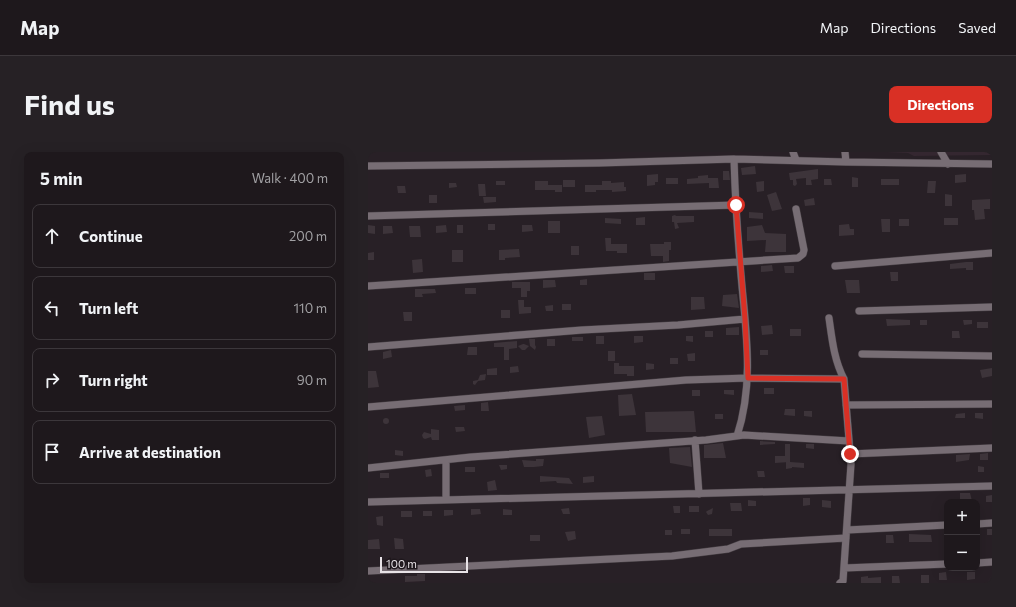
<!DOCTYPE html>
<html lang="en">
<head>
<meta charset="utf-8">
<style>
	:root { --surface:#1e181c; --page:#262125; --text:#f1f3f6; --muted:#a1a0a3; --line:#3c373b; --accent:#d93025 }
	body { margin:0; font-family:Commissioner,sans-serif; background:var(--page); color:var(--text) }
	.controls { position:absolute; right:12px; bottom:12px; display:grid; overflow:hidden; border-radius:8px; box-shadow:0 4px 16px #0002 }
	.controls button { width:36px; height:36px; display:grid; place-items:center; padding:0; border:0; border-bottom:1px solid var(--line); background:var(--surface); color:var(--text); font:20px sans-serif }
	.scale { position:absolute; left:12px; bottom:10px; width:88px; box-sizing:border-box; padding-left:4px; border:2px solid #e8e3e7; border-top:0; font-size:11px; line-height:14px; white-space:nowrap; color:#e8e3e7; -webkit-text-stroke:3px #1e171c; paint-order:stroke }
	.stop { position:absolute; width:12px; height:12px; margin:-9px; border:3px solid #d93025; border-radius:50%; background:#fff }
	.stop.end { background:#d93025; border-color:#fff; box-shadow:0 1px 4px #0008 }
	.list { margin:0; padding:0; list-style:none }
	h2 { display:flex; justify-content:space-between; align-items:center; height:52px; margin:0; padding:0 16px; font-size:17px }
	h2 small { font-size:13px; font-weight:400; color:var(--muted) }
	.list li { display:grid; grid-template-columns:26px 1fr auto; gap:12px; align-items:center; box-sizing:border-box; height:64px; margin:0 8px 8px; padding:0 8px; border:1px solid var(--line); border-radius:8px }
	.list b { display:block; font-size:15px; white-space:nowrap }
	.list em { font-size:13px; font-style:normal; color:var(--muted) }
	.icon { flex:none; width:22px; height:22px; fill:none; stroke:currentColor; stroke-width:2; stroke-linecap:round; stroke-linejoin:round }
	.map { position:relative; flex:none; width:624px; height:431px; overflow:hidden; border-radius:8px }
	header { display:flex; align-items:center; gap:24px; box-sizing:border-box; height:56px; padding:0 20px; background:var(--surface); border-bottom:1px solid var(--line) }
	header strong { font-size:19px }
	nav { display:flex; gap:22px; margin-inline-start:auto; font-size:14px }
	.intro { display:flex; align-items:center; justify-content:space-between; box-sizing:border-box; height:96px; padding:0 24px }
	h1 { margin:0; font-size:28px }
	.button { padding:10px 18px; border-radius:8px; background:var(--accent); color:#fff; font-size:14px; font-weight:700 }
	main { display:flex; gap:24px; padding:0 24px }
	aside { flex:1; background:var(--surface); border-radius:8px; box-shadow:0 4px 16px #0002 }
	.map>svg:first-child { display:block }
	.built { fill:#342730 }
	.building { fill:#3d343a }
	.lines { fill:none; stroke-linecap:round; stroke-linejoin:round }
	.minor-casing { stroke:#453e43; stroke-width:8 }
	.minor { stroke:#776d74; stroke-width:7 }
	.route { stroke:#d93025; stroke-width:5 }
</style>
</head>
<body>
<header>
<strong>Map</strong>
<nav><a>Map</a><a>Directions</a><a>Saved</a></nav>
</header>
<div class="intro"><h1>Find us</h1><a class="button">Directions</a></div>
<main>
<aside>
<h2>5 min<small>Walk · 400 m</small></h2>
<ul class="list">
<li><svg class="icon" aria-label="ahead" viewBox="0 0 24 24"><path d="M12 20V5M6 11l6-6 6 6"/></svg><div><b>Continue</b></div><em>200 m</em></li>
<li><svg class="icon" aria-label="left" viewBox="0 0 24 24"><path d="M17 20v-9H6M10 6l-5 5 5 5"/></svg><div><b>Turn left</b></div><em>110 m</em></li>
<li><svg class="icon" aria-label="right" viewBox="0 0 24 24"><path d="M7 20v-9h11M14 6l5 5-5 5"/></svg><div><b>Turn right</b></div><em>90 m</em></li>
<li><svg class="icon" aria-label="arrive" viewBox="0 0 24 24"><path d="M6 21V4h12l-3 4 3 4H6"/></svg><div><b>Arrive at destination</b></div></li>
</ul>
</aside>
<div class="map">
<svg width="624" height="431" viewBox="0 0 624 431">
	<rect width="100%" height="100%" fill="#282026"/>
	<!-- built -->
	<path class="built" d="M518 0H624V3L546 4 540 1Z"/>
	<!-- building -->
	<path class="building" d="M387 14 388 22 374 23 373 16Z
		M450 17V27L443 28 444 33H438V26L428 27 429 32 427 34 425 33V28H422L421 21Z
		M355 19H361L362 28H355Z
		M290 22V30H287V33L279 34V23Z
		M598 22V30L587 31V23Z
		M340 23V26H350L351 36H341V31L319 32V27L330 26V24Z
		M484 25 490 26V35H484Z
		M298 26H310V32H298Z
		M456 27H463L464 33H456Z
		M513 27H531V33H513Z
		M195 28H207V35H195Z
		M128 29H137V33H128Z
		M167 29H180V33H194V40H187V38H167Z
		M234 29H243V31L256 30V35H258V39L244 40V38H228V40H217V33H234Z
		M396 29V39L389 40 388 30Z
		M560 29H568L567 41H559Z
		M81 31H88L89 35 81 36Z
		M110 32H117L118 44H111Z
		M29 34H37L38 41H30Z
		M408 40 414 57 404 59 399 43Z
		M577 42 584 43V54H577Z
		M61 43H69V51H61Z
		M115 45H128V50L116 51Z
		M446 46 447 53 437 54 436 48Z
		M622 47V57H616L617 67 607 68 606 58H604V48Z
		M381 60 395 61V67L381 66Z
		M307 63 308 64H326V70L309 71 311 76 307 77 306 70H304V64Z
		M277 65V73H268V66Z
		M237 66 253 67V72L237 71Z
		M576 66H590V73H576Z
		M513 67H522V80H514Z
		M531 67H541V74H531Z
		M180 69H192V81H180Z
		M120 72H127V78H120Z
		M481 72 482 77H486V83L471 84V73Z
		M0 73 7 74V82L0 81Z
		M78 73 79 80 68 81V74Z
		M89 73H95V81H89Z
		M154 73H164L165 79 154 80Z
		M394 73 397 81 418 82V100H397L398 88 379 89V75Z
		M15 74H24L25 81 15 82Z
		M41 74H52L53 85H42Z
		M237 86H243V92H259V101H249V99H238Z
		M296 90H303V98H301V109L295 110V104H283L282 92H296Z
		M203 94H211V103H203Z
		M151 97 152 105 137 106V108H131V98Z
		M84 98H95V110H84Z
		M6 100V108H0V101Z
		M54 107 55 120 45 121 44 108Z
		M598 110H605V118H598V116L582 117V112Z
		M404 113 405 119 393 120V114Z
		M416 114H426V121H417Z
		M522 120H530V129H523Z
		M276 121H287V128H276Z
		M219 127V133H212V128Z
		M175 128H187L188 135 175 136Z
		M477 128H491L492 141H479Z
		M144 130H162V139H159V145H153V136H144Z
		M97 136H108V142H97Z
		M47 137H67L68 141 54 142 55 145H47Z
		M369 142 371 156 354 154 355 143Z
		M323 145H336L337 157 323 158Z
		M150 148H156V155H163V161L151 162Z
		M194 152H203V158H194Z
		M185 153V159H178L177 154Z
		M133 158H142V166H133Z
		M35 160H44V169H36Z
		M518 167 542 168V173L519 174Z
		M552 168H559V173H552Z
		M595 168H604V172L596 173Z
		M609 170H620V176H609Z
		M404 173 405 182 394 183 393 174Z
		M371 175V183H358V176Z
		M422 177H433V184H422Z
		M337 179H345V185H337Z
		M584 179H591L592 186H584Z
		M228 184H236V192H228Z
		M266 184H275V190L266 191Z
		M318 184H325V190L318 189Z
		M204 185H215V189H204Z
		M161 187H167V193L168 195 167 198 162 194Z
		M179 187H187V194H179Z
		M149 189V196L141 197V208H136V195H126V191Z
		M155 192H156L161 194 157 198H154L150 194Z
		M100 195H109V203H99Z
		M23 198 24 205 15 207V200Z
		M392 198H400V203H392Z
		M240 199H247V209H240Z
		M327 201V209H320L319 202Z
		M302 206H310V212H302Z
		M246 211H251V214H266V224H259V222H246Z
		M278 211 286 212V217L278 218Z
		M150 214 151 220 142 221V215Z
		M129 216V223H119V217Z
		M624 216V224L614 226 612 218Z
		M0 219H8L11 235 0 236Z
		M118 222 117 228 110 229 107 233 105 232V229L110 228 112 223Z
		M396 236H406V242H396Z
		M324 238H332V244H324Z
		M356 238H366V243L356 242Z
		M264 242 268 263 251 264 250 243Z
		M120 250 121 259H113V251Z
		M97 253V258L87 259 86 254Z
		M417 257H427V264L416 263Z
		M326 259 328 280H278L277 260Z
		M436 259H444V265L436 264Z
		M597 261V266H587L588 262Z
		M607 261H615V267L607 266Z
		M347 262H355V267H347Z
		M234 264 237 283 221 286 218 265Z
		M15 269a3 3 0 1 1 6 0a3 3 0 1 1-6 0Z
		M87 275H96L97 279 88 280Z
		M63 277 71 278V288H64L63 285 57 287 55 286 54 283 56 280 63 282Z
		M392 289 407 290V292L392 293Z
		M355 291 358 306H336V293Z
		M417 292H422V310L436 311V316L424 315V316L418 317V310H421L407 311V304H417Z
		M438 292H446V297L438 296Z
		M322 295 324 315 302 311 301 296Z
		M27 298 35 299V304L27 303Z
		M620 301V308H612V302Z
		M602 302 601 308 588 310V303Z
		M168 307H176L175 314 166 315H156L154 308 168 309Z
		M131 313H139V317L133 318Z
		M610 314 616 315V320H610Z
		M97 315H107V320H97Z
		M63 317 64 324 58 325 57 318Z
		M389 319H396L397 325H390Z
		M12 321H21V326H12Z
		M172 324 201 326 205 332 189 331 188 329 172 330Z
		M226 324V330L215 331V325Z
		M127 328 129 338 120 339 119 330Z
		M592 341H602L604 349 592 348Z
		M624 343V350H618V344Z
		M435 346H442V353L435 354Z
		M380 348 388 349V354H380Z
		M454 348 463 349V356L454 355Z
		M362 351H373L374 359H363Z
		M305 354H312V361H306Z
		M321 354H331V360H321Z
		M201 356 202 362H195L193 357Z
		M345 356 344 362 340 363 338 360 339 359Z
		M103 357H112L113 362 103 363Z
		M135 357 144 358V363H135Z
		M76 358H85V363L76 364Z
		M33 359H44V365H33Z
		M55 359H64V364H55Z
		M15 364V374L9 373 8 365Z
		M313 377H322V382H313Z
		M341 377H364V384H341Z
		M619 377H624V383H619Z
		M297 378H304V383H297Z
		M207 379 208 387 200 389 197 380Z
		M541 382 563 383 564 390H541Z
		M162 383H172V389H162Z
		M518 383H525L526 391H518Z
		M26 386 35 387 36 397H27Z
		M11 387 12 397H0V388Z
		M578 420 579 428H571V421Z
		M599 420H607V427L599 428Z
		M49 422H57V429L37 430V424H49Z
		M553 423H561V431H553Z
		M500 424V426L513 425V431H493V425Z
		M524 424H531L532 431H524Z"/>
	<g class="lines">
		<!-- minor casing -->
		<g class="minor-casing">
			<path id="minor" d="M425 0 428 8
				M477 0 478 10
				M573 0 580 12
				M366 7C367 41 369 75 372 110 376 169 388 226 369 284
				M0 14 231 11 366 7 478 10 624 12
				M0 64 368 53
				M467 114 624 101
				M0 134 430 106 435 102 436 98 428 57
				M491 159 624 155
				M461 166C464 187 466 208 476 227L483 312 475 429 472 431
				M0 195 214 178 310 173 377 167
				M494 202 624 204
				M478 253 624 252
				M0 255 318 228 380 226 476 227
				M327 288 331 342
				M482 302 624 296
				M78 308V348
				M0 316 103 305 338 288 376 283 481 289
				M0 350 624 334
				M609 372 624 371
				M479 378 579 373
				M609 411 624 410
				M476 416 579 412
				M0 419 304 404 360 397 373 392 478 386"/>
		</g>
		<!-- minor -->
		<use href="#minor" class="minor"/>
	</g>
	<g class="lines">
		<!-- route -->
		<path class="route" d="M368 53 377 167 380 226 476 227 482 302"/>
	</g>
</svg>
<div class="controls">
<button>+</button>
<button>−</button>
</div>
<div class="scale">100 m</div>
<div class="stop" style="left:368px;top:53px"></div>
<div class="stop end" style="left:482px;top:302px"></div>
</div>
</main>
</body>
</html>
